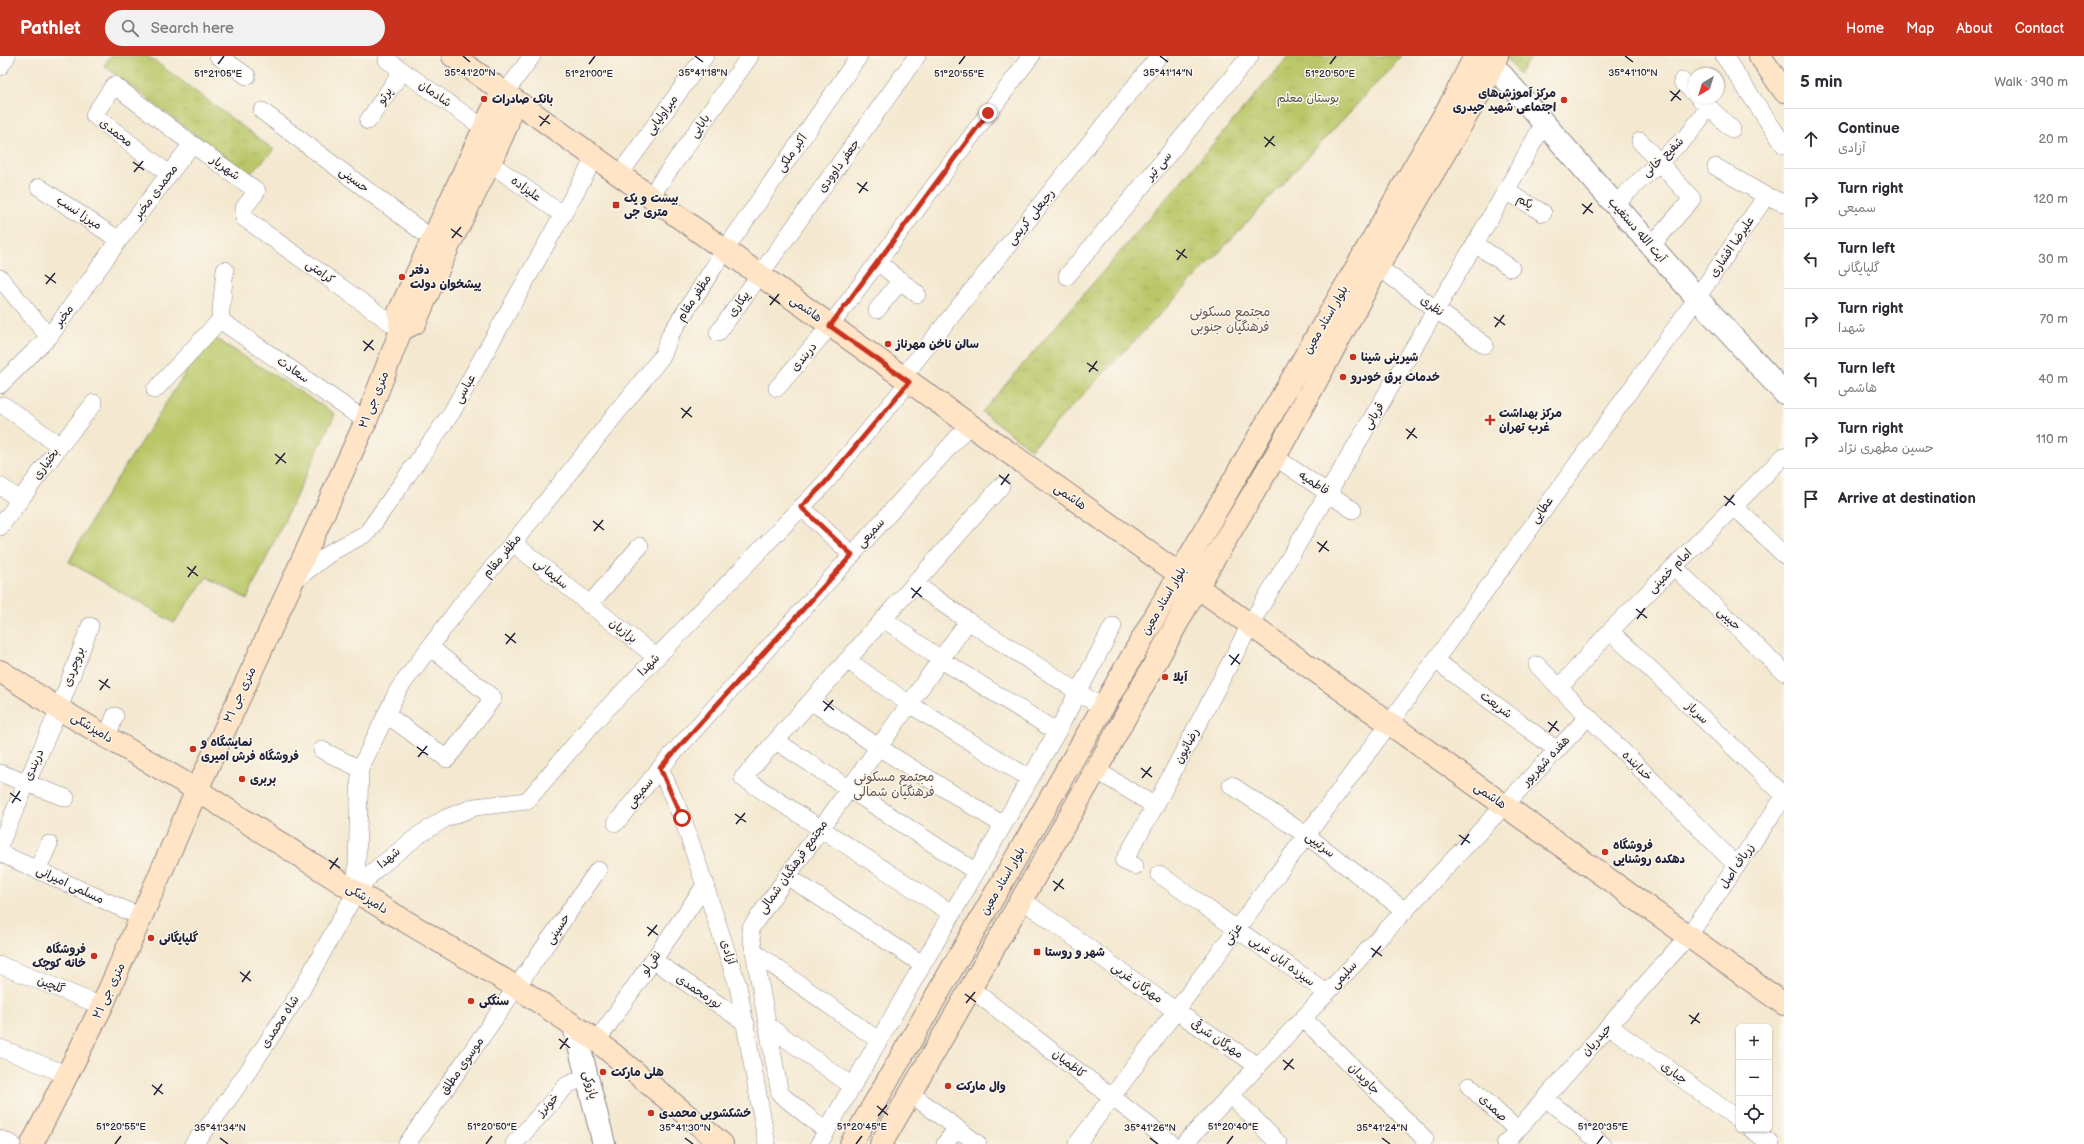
<!DOCTYPE html>
<html lang="en">
<head>
<meta charset="utf-8">
<style>
	:root { --surface:#fff; --page:#f2f2f3; --text:#2b2b33; --muted:#7c7c81; --line:#e1e1e2; --accent:#c8321e }
	body { margin:0; font-family:"Balsamiq Sans","Playpen Sans Arabic",sans-serif; background:var(--page); color:var(--text) }
	.controls { position:absolute; right:12px; bottom:12px; display:grid; overflow:hidden; border-radius:6px; box-shadow:0 1px 3px #0004 }
	.controls button { width:36px; height:36px; display:grid; place-items:center; padding:0; border:0; border-bottom:1px solid var(--line); background:var(--surface); color:var(--text); font:20px sans-serif }
	.compass { position:absolute; left:1688px; top:12px; width:36px; height:36px; border-radius:50%; background:var(--surface); box-shadow:0 1px 3px #0004; rotate:218deg }
	.stop { position:absolute; width:12px; height:12px; margin:-9px; border:3px solid #c8321e; border-radius:50%; background:#fff }
	.stop.end { background:#c8321e; border-color:#fff; box-shadow:0 1px 4px #0008 }
	.list { margin:0; padding:0; list-style:none }
	h2 { display:flex; justify-content:space-between; align-items:center; height:52px; margin:0; padding:0 16px; font-size:17px }
	h2 small { font-size:13px; font-weight:400; color:var(--muted) }
	.list li { display:grid; grid-template-columns:26px 1fr auto; gap:12px; align-items:center; box-sizing:border-box; height:60px; padding:0 16px; border-top:1px solid var(--line) }
	.list b { display:block; font-size:15px; white-space:nowrap }
	.list p { margin:0; font-size:13px; white-space:nowrap; color:var(--muted) }
	.list em { font-size:13px; font-style:normal; color:var(--muted) }
	.icon { flex:none; width:22px; height:22px; fill:none; stroke:currentColor; stroke-width:2; stroke-linecap:round; stroke-linejoin:round }
	.map { position:relative; flex:none; width:1784px; height:1088px; overflow:hidden }
	header { display:flex; align-items:center; gap:24px; box-sizing:border-box; height:56px; padding:0 20px; background:var(--accent); color:#fff }
	header strong { font-size:19px }
	nav { display:flex; gap:22px; margin-inline-start:auto; font-size:14px }
	.search { width:280px; height:36px; background:var(--page); display:flex; align-items:center; gap:10px; box-sizing:border-box; padding:0 14px; border-radius:22px; color:var(--muted); font-size:15px }
	main { display:flex }
	aside { flex:1; background:var(--surface) }
	.map>svg:first-child { display:block }
	.grass { fill:url(#grass-tufts); stroke:#6e7452 }
	.garden { fill:#bac768; stroke:#6e7452 }
	.lines { fill:none; stroke-linecap:round; stroke-linejoin:round }
	.minor-casing { stroke:#8b8586; stroke-width:18 }
	.tertiary-casing { stroke:#8b8586; stroke-width:24 }
	.secondary-casing { stroke:#8b8586; stroke-width:24 }
	.minor { stroke:#fff; stroke-width:17 }
	.tertiary { stroke:#fff; stroke-width:22 }
	.secondary { stroke:#ffe4c6; stroke-width:22 }
	.route { stroke:#c8321e; stroke-width:5 }
	.ticks { fill:none; stroke:#22223b; stroke-width:1.5 }
	.poi-dot { fill:#c8321e; stroke:#fbf7ec; stroke-width:1.5 }
	.labels { text-anchor:middle; dominant-baseline:central; stroke-width:3; stroke-linejoin:round; paint-order:stroke }
	.poi-label { font-size:12px; font-weight:bold; fill:#22223b; stroke:#fbf7ec; text-anchor:start }
	.street-label { font-size:12px; fill:#22223b; stroke:#fbf7ec }
	.park-label { font-size:12px; fill:#505448; stroke:#fbf7ec }
	.neighbourhood-label { font-size:13px; fill:#625251; stroke:#fbf7ec }
	.ticks-label { font-size:10px; text-anchor:middle; fill:#22223b; stroke:#fbf7ec; stroke-width:3; stroke-linejoin:round; paint-order:stroke }
</style>
</head>
<body>
<header>
<strong>Pathlet</strong>
<div class="search"><svg class="icon" aria-label="search" viewBox="0 0 24 24"><circle cx="10" cy="10" r="6"/><path d="M15 15l6 6"/></svg>Search here</div>
<nav><a>Home</a><a>Map</a><a>About</a><a>Contact</a></nav>
</header>
<main>
<div class="map">
<svg width="1784" height="1088" viewBox="0 0 1784 1088">
	<defs>
		<pattern id="grass-tufts" width="24" height="20" patternUnits="userSpaceOnUse"><rect width="24" height="20" fill="#bac768"/><path d="M3 7l-1-3M5 7V3M7 7l1-3M15 17l-1-3M17 17v-4M19 17l1-3" fill="none" stroke="#a0ab5b"/></pattern>
	</defs>
	<rect width="100%" height="100%" fill="#fbf7ec"/>
	<filter id="ink" filterUnits="userSpaceOnUse"><feTurbulence type="fractalNoise" baseFrequency=".025" numOctaves="2"/><feDisplacementMap in="SourceGraphic" scale="8" xChannelSelector="R" yChannelSelector="G"/><feConvolveMatrix kernelMatrix="1 2 1 2 8 2 1 2 1" color-interpolation-filters="sRGB"/></filter>
	<filter id="wash" filterUnits="userSpaceOnUse"><feTurbulence type="fractalNoise" baseFrequency=".012" numOctaves="4" result="noise"/><feDisplacementMap in="SourceGraphic" scale="16" xChannelSelector="R" yChannelSelector="G"/><feGaussianBlur stdDeviation="0.9" result="paint"/><feColorMatrix in="noise" values="0 0 0 0 0 0 0 0 0 0 0 0 0 0 0 0 0 1.4 0 .05"/><feComposite in="paint" operator="in"/></filter>
	<g filter="url(#wash)">
		<rect width="100%" height="100%" fill="#f4e8d0"/>
		<!-- grass -->
		<path class="grass" d="M110 0H148L274 94 249 119 104 10Z
			M1289 0H1402L1211 205 1031 393 982 356Z
			M1505 0H1532L1519 18Z"/>
		<!-- garden -->
		<path class="garden" d="M210 279 335 358 247 543 207 521 174 567 69 506 95 457Z"/>
	</g>
	<g filter="url(#ink)">
		<g class="lines">
			<!-- minor casing -->
			<g class="minor-casing">
				<path id="minor" d="M218 0 247 20
					M1724 0 1784 89
					M387 4 484 72
					M0 11 7 0
					M1682 25 1694 37
					M505 37 532 0
					M1699 42 1732 73
					M262 55 432 183 442 188
					M368 65 402 15
					M1640 85 1692 143 1651 190
					M490 107 563 159
					M1716 111 1766 140 1784 147
					M169 118 94 59 114 29 192 88 257 135 244 152V162L401 274
					M619 119 705 0
					M39 131 119 184
					M1506 135 1543 157
					M650 141 750 0
					M1615 148 1689 78 1709 51
					M1475 188 1511 212
					M878 206 917 238
					M1378 211 1485 289
					M1067 220 1250 0
					M0 222 49 281
					M877 254 901 224
					M220 264 366 365
					M718 277 917 0
					M902 322 1159 0
					M0 329 49 281 119 184 192 88
					M777 332 830 270 1031 0
					M155 334 220 264 225 214
					M3 349 60 390
					M1275 401 1353 454
					M0 430 20 444
					M801 451 852 499
					M1735 451 1784 499
					M0 471 60 390 94 347
					M513 487 656 601
					M1674 511 1784 616
					M292 526 333 495 367 477 381 457 452 356 595 101
					M915 528 968 565 1103 652
					M589 549 640 490
					M884 563 940 603 1057 676
					M1610 575 1784 739
					M847 604 909 648 1029 722
					M1435 604 1557 694
					M1537 609 1737 810
					M1559 632 1610 575 1784 400
					M811 645 878 691 1003 769
					M386 658 447 703 493 642 430 591
					M107 681 115 660
					M776 685 976 816
					M322 694 360 713
					M660 712 684 766 738 930 767 1088
					M1096 714 1155 750 1250 569 1506 135 1544 67
					M0 717 66 742
					M1231 729 1306 779 1405 855
					M616 767 660 712 969 369
					M0 788 59 653 90 570
					M0 797 141 861
					M1135 810 1124 805 1155 750
					M37 814 49 788
					M1159 818 1327 937
					M787 820 922 908
					M356 836 360 713 398 634 461 549 513 487 663 299 670 279 725 194 859 0
					M1021 843 1176 955 1258 1010
					M951 857 743 722 1001 430
					M754 896 878 984
					M653 904 746 967
					M0 909 102 950
					M970 932 1169 1085
					M1303 962 1425 1083
					M767 969 852 1030
					M1609 970 1739 1064
					M597 985 706 828
					M0 992 68 1019
					M1469 1030 1517 1074
					M910 1037 978 1088
					M1231 1039 1279 1088
					M1545 1042 1602 1088
					M1751 1073 1771 1088
					M826 1075 780 1038 750 873 968 565
					M0 1083 12 1088
					M193 1088 214 1063 251 1011 302 933 356 836 375 814 419 779 446 762 475 751 527 745 594 666 824 428 909 326
					M407 1088 598 814
					M514 1088 567 1029 581 1023 589 1026
					M819 1088 1057 676 1113 570
					M945 1088 957 1072
					M1077 1088 1389 668 1697 242 1766 140
					M1184 1088 1588 661
					M1505 1088 1689 879 1784 741"/>
			</g>
			<!-- tertiary casing -->
			<g class="tertiary-casing">
				<path id="tertiary" d="M1493 9 1697 242 1784 337
					M574 970 604 1088"/>
			</g>
			<!-- secondary casing -->
			<g class="secondary-casing">
				<path id="secondary" d="M453 0 1179 518
					M1760 0 1784 35
					M401 274 415 267 448 191 490 107 507 69 510 54 505 37
					M1197 531 1784 948
					M0 615 59 653 197 734 356 836 518 932 597 985 722 1088
					M32 1088 102 950 197 734 366 365 401 274 399 256 484 72 496 47 505 37
					M851 1088 1454 42 1475 0
					M881 1088 1096 714 1197 531 1275 401 1378 211 1482 33 1497 0"/>
			</g>
			<!-- minor -->
			<use href="#minor" class="minor"/>
			<!-- tertiary -->
			<use href="#tertiary" class="tertiary"/>
			<!-- secondary -->
			<use href="#secondary" class="secondary"/>
		</g>
	</g>
	<g class="lines" filter="url(#ink)">
		<!-- route -->
		<path class="route" d="M682 762 660 712 852 499 801 451 824 428 909 326 830 270 988 57"/>
	</g>
	<!-- ticks -->
	<path class="ticks" d="M463 0 470 6M695 0 703 6M1160 0 1168 6M1625 0 1633 6M218 8 224 0M589 8 595 0M959 8 965 0M1330 8 1336 0M1670 35 1681 44M1671 45 1680 34M539 60 550 68M540 70 549 59M1264 81 1275 90M1265 91 1274 80M133 106 144 114M134 116 143 105M857 127 868 135M859 137 867 126M1582 148 1593 157M1583 158 1592 147M451 173 462 181M452 182 461 171M1176 194 1187 202M1177 204 1185 193M45 219 56 227M46 228 55 217M769 240 780 248M770 249 779 238M1494 261 1505 269M1495 271 1504 259M363 285 374 294M364 295 373 284M1087 307 1098 315M1089 316 1097 305M681 352 692 361M682 362 691 351M1406 373 1417 382M1407 383 1415 372M275 398 286 407M276 408 285 397M999 419 1010 428M1001 429 1009 418M1724 440 1735 449M1725 450 1734 439M593 465 604 474M594 475 603 464M1317 486 1329 495M1319 496 1327 485M187 511 198 520M188 521 196 510M911 532 922 541M912 542 921 531M1636 553 1647 562M1637 563 1645 552M505 578 516 587M506 588 515 577M1229 599 1240 608M1231 609 1239 598M99 624 110 632M100 634 108 623M823 645 834 654M824 655 833 644M1548 666 1559 675M1549 676 1557 665M417 691 428 699M418 701 427 690M1141 712 1152 721M1142 722 1151 711M10 737 21 745M12 747 20 735M735 758 746 766M736 768 745 757M1459 779 1470 787M1461 789 1469 778M329 804 340 812M330 813 338 802M1053 825 1064 833M1054 835 1063 823M647 871 658 879M648 880 657 869M1371 892 1382 900M1372 901 1381 890M240 916 251 925M242 926 250 915M965 938 976 946M966 947 975 936M1689 959 1700 967M1691 968 1699 957M559 983 570 992M560 993 568 982M1283 1004 1294 1013M1284 1014 1293 1003M152 1029 163 1038M154 1039 162 1028M877 1050 888 1059M878 1060 887 1049M220 1082 228 1088M685 1082 693 1088M1150 1082 1158 1088M1382 1082 1390 1088M115 1088 121 1080M486 1088 492 1080M856 1088 862 1080M1227 1088 1233 1080M1597 1088 1603 1080"/>
	<!-- markers -->
	<g class="poi-dot">
		<circle cx="484" cy="43" r="4"/>
		<circle cx="1564" cy="44" r="4"/>
		<rect x="612" y="145" width="8" height="8" rx="2"/>
		<circle cx="402" cy="221" r="4"/>
		<circle cx="888" cy="288" r="4"/>
		<circle cx="1353" cy="301" r="4"/>
		<circle cx="1343" cy="321" r="4"/>
		<path d="M1488 358h4v4h4v4h-4v4h-4v-4h-4v-4h4z"/>
		<circle cx="1165" cy="621" r="4"/>
		<circle cx="193" cy="693" r="4"/>
		<circle cx="242" cy="723" r="4"/>
		<circle cx="1605" cy="796" r="4"/>
		<circle cx="151" cy="882" r="4"/>
		<rect x="1033" y="892" width="8" height="8" rx="2"/>
		<circle cx="94" cy="900" r="4"/>
		<circle cx="471" cy="945" r="4"/>
		<circle cx="603" cy="1016" r="4"/>
		<circle cx="948" cy="1030" r="4"/>
		<circle cx="651" cy="1057" r="4"/>
	</g>
	<g class="labels">
		<!-- poi labels -->
		<g class="poi-label">
			<text x="1556" y="37" text-anchor="end">مرکز آموزش‌های<tspan x="1556" dy="14">اجتماعی شهید حیدری</tspan></text>
			<text x="492" y="43">بانک صادرات</text>
			<text x="624" y="142">بیست و یک<tspan x="624" dy="14">متری جی</tspan></text>
			<text x="410" y="214">دفتر<tspan x="410" dy="14">پیشخوان دولت</tspan></text>
			<text x="896" y="288">سالن ناخن مهرناز</text>
			<text x="1361" y="301">شیرینی شینا</text>
			<text x="1351" y="321">خدمات برق خودرو</text>
			<text x="1499" y="357">مرکز بهداشت<tspan x="1499" dy="14">غرب تهران</tspan></text>
			<text x="1173" y="621">آیلا</text>
			<text x="201" y="686">نمایشگاه و<tspan x="201" dy="14">فروشگاه فرش امیری</tspan></text>
			<text x="250" y="723">بربری</text>
			<text x="1613" y="789">فروشگاه<tspan x="1613" dy="14">دهکده روشنایی</tspan></text>
			<text x="159" y="882">گلپایگانی</text>
			<text x="86" y="893" text-anchor="end">فروشگاه<tspan x="86" dy="14">خانه کوچک</tspan></text>
			<text x="1045" y="896">شهر و روستا</text>
			<text x="479" y="945">سنگکی</text>
			<text x="611" y="1016">هلی مارکت</text>
			<text x="956" y="1030">وال مارکت</text>
			<text x="659" y="1057">خشکشویی محمدی</text>
		</g>
		<!-- street labels -->
		<g class="street-label">
			<text transform="translate(435 38) rotate(35)">شادمان</text>
			<text transform="translate(385 40) rotate(-56)">پرتو</text>
			<text transform="translate(662 59) rotate(-54)">میراولیایی</text>
			<text transform="translate(700 70) rotate(-55)">بابایی</text>
			<text transform="translate(116 77) rotate(38)">محمدی</text>
			<text transform="translate(792 97) rotate(-55)">اکبر ملکی</text>
			<text transform="translate(1663 101) rotate(-43)">شفیع خانی</text>
			<text transform="translate(839 110) rotate(-54)">جعفر داوودی</text>
			<text transform="translate(1159 110) rotate(-50)">سی تیر</text>
			<text transform="translate(225 112) rotate(36)">شهریار</text>
			<text transform="translate(354 124) rotate(37)">حسینی</text>
			<text transform="translate(526 133) rotate(36)">علیزاده</text>
			<text transform="translate(156 136) rotate(-53)">محمدی مخبر</text>
			<text transform="translate(1525 146) rotate(30)">یکم</text>
			<text transform="translate(79 157) rotate(33)">میرزا نسب</text>
			<text transform="translate(1031 161) rotate(-51)">رجبعلی کریمی</text>
			<text transform="translate(1637 174) rotate(49)">آیت الله دستغیب</text>
			<text transform="translate(1732 191) rotate(-56)">علیرضا افشاری</text>
			<text transform="translate(320 216) rotate(36)">کرامتی</text>
			<text transform="translate(694 242) rotate(-57)">مظفر مقام</text>
			<text transform="translate(739 248) rotate(-54)">پیکاری</text>
			<text transform="translate(1432 250) rotate(36)">نظری</text>
			<text transform="translate(806 253) rotate(36)">هاشمی</text>
			<text transform="translate(64 260) rotate(-54)">مخبر</text>
			<text transform="translate(1326 264) rotate(-60)">بلوار استاد معین</text>
			<text transform="translate(804 301) rotate(-50)">دربندی</text>
			<text transform="translate(293 314) rotate(35)">سعادت</text>
			<text transform="translate(465 333) rotate(-61)">عباسی</text>
			<text transform="translate(374 344) rotate(-68)">۲۱ متری جی</text>
			<text transform="translate(1374 360) rotate(-59)">قربانی</text>
			<text transform="translate(46 408) rotate(-54)">بختیاری</text>
			<text transform="translate(1314 427) rotate(33)">فاطمیه</text>
			<text transform="translate(1070 441) rotate(35)">هاشمی</text>
			<text transform="translate(1542 454) rotate(-54)">عطایی</text>
			<text transform="translate(871 477) rotate(-48)">سمیعی</text>
			<text transform="translate(502 500) rotate(-50)">مظفر مقام</text>
			<text transform="translate(1670 515) rotate(-45)">امام خمینی</text>
			<text transform="translate(551 518) rotate(39)">سلیمانی</text>
			<text transform="translate(1164 545) rotate(-60)">بلوار استاد معین</text>
			<text transform="translate(1729 563) rotate(44)">حبیبی</text>
			<text transform="translate(623 575) rotate(38)">بزازیان</text>
			<text transform="translate(649 609) rotate(-46)">شهدا</text>
			<text transform="translate(74 611) rotate(-70)">بروجردی</text>
			<text transform="translate(240 639) rotate(-65)">۲۱ متری جی</text>
			<text transform="translate(1496 649) rotate(37)">شریعت</text>
			<text transform="translate(1697 657) rotate(43)">سرباز</text>
			<text transform="translate(92 672) rotate(31)">دامپزشکی</text>
			<text transform="translate(1187 690) rotate(-62)">رضائیون</text>
			<text transform="translate(1546 705) rotate(-47)">هفده شهریور</text>
			<text transform="translate(34 709) rotate(-67)">دربندی</text>
			<text transform="translate(1637 710) rotate(45)">خدابنده</text>
			<text transform="translate(640 737) rotate(-51)">سمیعی</text>
			<text transform="translate(1490 740) rotate(35)">هاشمی</text>
			<text transform="translate(1320 789) rotate(37)">سرتیپی</text>
			<text transform="translate(389 802) rotate(-39)">شهدا</text>
			<text transform="translate(1737 810) rotate(-56)">زرباف اصل</text>
			<text transform="translate(793 811) rotate(-55)">مجتمع فرهنگیان شمالی</text>
			<text transform="translate(1003 825) rotate(-60)">بلوار استاد معین</text>
			<text transform="translate(70 829) rotate(25)">مسلمی امیرانی</text>
			<text transform="translate(367 843) rotate(31)">دامپزشکی</text>
			<text transform="translate(558 873) rotate(-56)">حسینی</text>
			<text transform="translate(1233 878) rotate(-53)">عزتی</text>
			<text transform="translate(728 896) rotate(72)">آزادی</text>
			<text transform="translate(1282 905) rotate(36)">سیزده آبان غربی</text>
			<text transform="translate(651 907) rotate(-55)">نقی‌لو</text>
			<text transform="translate(1344 919) rotate(-47)">سلیمی</text>
			<text transform="translate(1137 927) rotate(36)">مهرگان غربی</text>
			<text transform="translate(51 929) rotate(22)">گلچین</text>
			<text transform="translate(109 935) rotate(-65)">۲۱ متری جی</text>
			<text transform="translate(699 936) rotate(34)">نورمحمدی</text>
			<text transform="translate(280 966) rotate(-57)">شاه محمدی</text>
			<text transform="translate(1217 983) rotate(34)">مهرگان شرقی</text>
			<text transform="translate(1597 984) rotate(-48)">حیدریان</text>
			<text transform="translate(1069 1008) rotate(38)">کاظمیان</text>
			<text transform="translate(462 1010) rotate(-55)">موسوی مطلق</text>
			<text transform="translate(1674 1017) rotate(36)">جباری</text>
			<text transform="translate(1364 1023) rotate(45)">جاویدان</text>
			<text transform="translate(590 1029) rotate(76)">پازوکی</text>
			<text transform="translate(548 1049) rotate(-47)">خونرز</text>
			<text transform="translate(1493 1052) rotate(43)">صمدی</text>
		</g>
		<!-- park labels -->
		<g class="park-label">
			<text x="1308" y="42">بوستان معلم</text>
		</g>
		<!-- neighbourhood labels -->
		<g class="neighbourhood-label">
			<text x="1230" y="256">مجتمع مسکونی<tspan x="1230" dy="15">فرهنگیان جنوبی</tspan></text>
			<text x="894" y="721">مجتمع مسکونی<tspan x="894" dy="15">فرهنگیان شمالی</tspan></text>
		</g>
	</g>
	<g class="ticks-label">
		<text x="1633" y="20">35°41'10"N</text>
		<text x="470" y="20">35°41'20"N</text>
		<text x="703" y="20">35°41'18"N</text>
		<text x="1168" y="20">35°41'14"N</text>
		<text x="218" y="21">51°21'05"E</text>
		<text x="589" y="21">51°21'00"E</text>
		<text x="959" y="21">51°20'55"E</text>
		<text x="1330" y="21">51°20'50"E</text>
		<text x="121" y="1074">51°20'55"E</text>
		<text x="492" y="1074">51°20'50"E</text>
		<text x="862" y="1074">51°20'45"E</text>
		<text x="1233" y="1074">51°20'40"E</text>
		<text x="1603" y="1074">51°20'35"E</text>
		<text x="220" y="1075">35°41'34"N</text>
		<text x="685" y="1075">35°41'30"N</text>
		<text x="1150" y="1075">35°41'26"N</text>
		<text x="1382" y="1075">35°41'24"N</text>
	</g>
</svg>
<div class="controls">
<button>+</button>
<button>−</button>
<button><svg class="icon" aria-label="locate" viewBox="0 0 24 24"><circle cx="12" cy="12" r="6"/><path d="M12 2v4M12 18v4M2 12h4M18 12h4"/></svg></button>
</div>
<svg class="compass" viewBox="-18 -18 36 36"><path d="M0-13l5 13h-10z" fill="#e53935"/><path d="M0 13l5-13h-10z" fill="#7c7c81"/></svg>
<div class="stop" style="left:682px;top:762px"></div>
<div class="stop end" style="left:988px;top:57px"></div>
</div>
<aside>
<h2>5 min<small>Walk · 390 m</small></h2>
<ul class="list">
<li><svg class="icon" aria-label="ahead" viewBox="0 0 24 24"><path d="M12 20V5M6 11l6-6 6 6"/></svg><div><b>Continue</b><p>آزادی</p></div><em>20 m</em></li>
<li><svg class="icon" aria-label="right" viewBox="0 0 24 24"><path d="M7 20v-9h11M14 6l5 5-5 5"/></svg><div><b>Turn right</b><p>سمیعی</p></div><em>120 m</em></li>
<li><svg class="icon" aria-label="left" viewBox="0 0 24 24"><path d="M17 20v-9H6M10 6l-5 5 5 5"/></svg><div><b>Turn left</b><p>گلپایگانی</p></div><em>30 m</em></li>
<li><svg class="icon" aria-label="right" viewBox="0 0 24 24"><path d="M7 20v-9h11M14 6l5 5-5 5"/></svg><div><b>Turn right</b><p>شهدا</p></div><em>70 m</em></li>
<li><svg class="icon" aria-label="left" viewBox="0 0 24 24"><path d="M17 20v-9H6M10 6l-5 5 5 5"/></svg><div><b>Turn left</b><p>هاشمی</p></div><em>40 m</em></li>
<li><svg class="icon" aria-label="right" viewBox="0 0 24 24"><path d="M7 20v-9h11M14 6l5 5-5 5"/></svg><div><b>Turn right</b><p>حسین مطهری نژاد</p></div><em>110 m</em></li>
<li><svg class="icon" aria-label="arrive" viewBox="0 0 24 24"><path d="M6 21V4h12l-3 4 3 4H6"/></svg><div><b>Arrive at destination</b></div></li>
</ul>
</aside>
</main>
</body>
</html>
